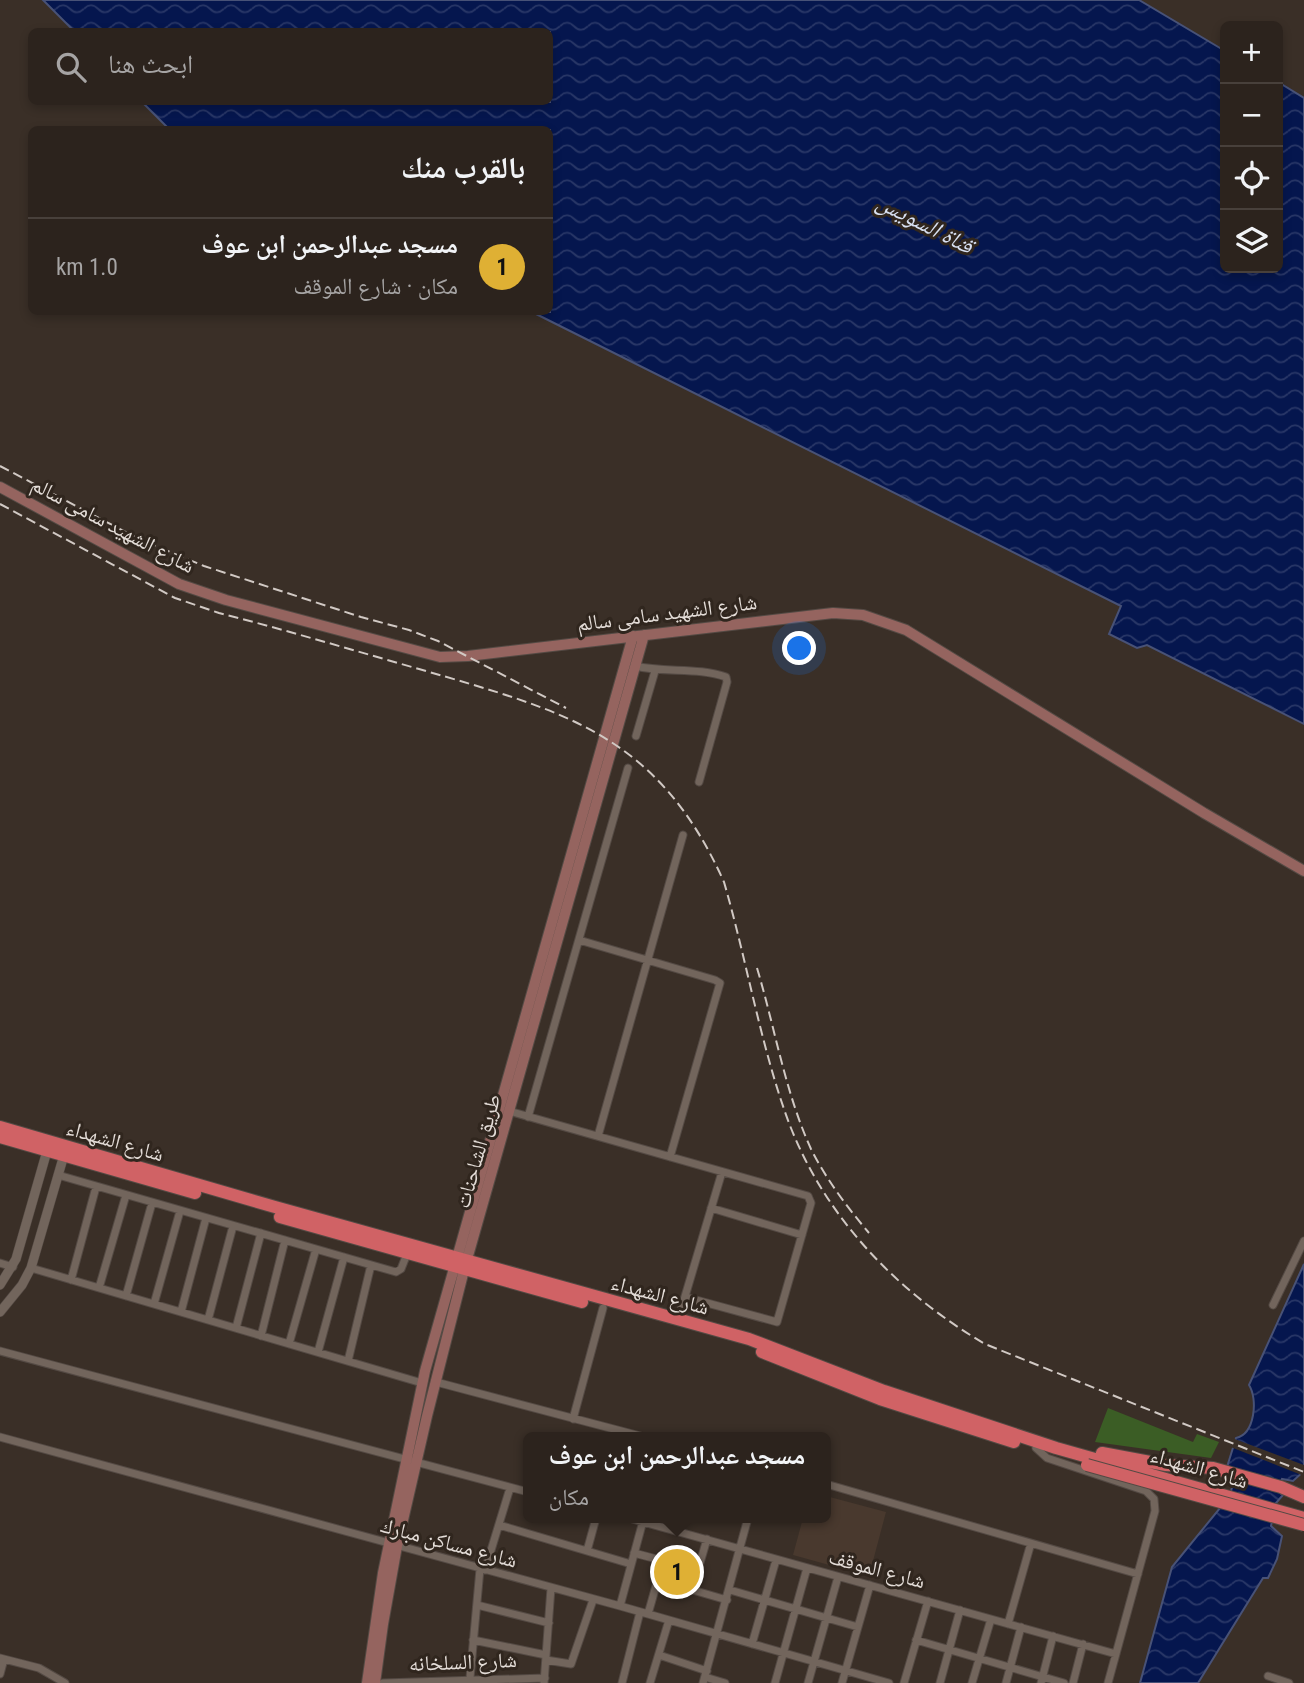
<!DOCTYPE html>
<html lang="ar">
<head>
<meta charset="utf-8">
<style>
	:root { --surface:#2c231d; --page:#382f2a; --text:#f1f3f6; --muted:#a6a4a4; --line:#48403b; --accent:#dfb034 }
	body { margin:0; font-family:"Roboto Condensed","Noto Naskh Arabic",sans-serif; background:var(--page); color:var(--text); direction:rtl }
	.controls { position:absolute; right:21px; top:21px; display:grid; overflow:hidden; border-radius:10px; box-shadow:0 4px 10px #0003 }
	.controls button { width:63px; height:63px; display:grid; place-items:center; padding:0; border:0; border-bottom:2px solid var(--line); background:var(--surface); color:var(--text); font:35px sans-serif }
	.you { position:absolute; left:800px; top:649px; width:24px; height:24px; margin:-18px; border:5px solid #fff; border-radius:50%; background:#1a73e8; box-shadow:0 0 0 10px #1a73e833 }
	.badge { display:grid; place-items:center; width:46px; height:46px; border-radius:50%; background:var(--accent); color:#111; font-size:23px; font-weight:700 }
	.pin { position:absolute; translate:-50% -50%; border:4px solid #fff; box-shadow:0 2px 7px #0006 }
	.popup { position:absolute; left:523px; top:1432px; width:308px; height:91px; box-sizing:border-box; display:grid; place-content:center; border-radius:10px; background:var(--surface); filter:drop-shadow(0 2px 5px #0005); font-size:23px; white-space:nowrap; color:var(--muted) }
	.popup b { font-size:26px; color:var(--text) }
	.popup::after { content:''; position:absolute; left:50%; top:100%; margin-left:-14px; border:14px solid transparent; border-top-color:var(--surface) }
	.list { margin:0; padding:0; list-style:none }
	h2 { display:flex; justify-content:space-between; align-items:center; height:91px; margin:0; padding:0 28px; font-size:30px }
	h2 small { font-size:23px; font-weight:400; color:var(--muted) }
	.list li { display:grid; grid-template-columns:46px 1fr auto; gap:21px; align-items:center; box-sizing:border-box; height:98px; padding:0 28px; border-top:2px solid var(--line) }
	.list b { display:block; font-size:26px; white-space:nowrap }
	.list p { margin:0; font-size:23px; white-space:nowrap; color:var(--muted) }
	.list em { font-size:23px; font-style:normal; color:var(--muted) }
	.icon { flex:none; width:38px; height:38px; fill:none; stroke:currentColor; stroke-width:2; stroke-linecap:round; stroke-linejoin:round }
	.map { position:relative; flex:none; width:1304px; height:1683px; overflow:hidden; direction:ltr }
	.search { position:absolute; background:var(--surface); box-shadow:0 4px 10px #0003; left:28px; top:28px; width:525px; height:77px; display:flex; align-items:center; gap:18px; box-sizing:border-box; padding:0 24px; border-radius:10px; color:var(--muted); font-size:26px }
	.panel { position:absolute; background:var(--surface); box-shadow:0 4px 10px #0003; left:28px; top:126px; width:525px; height:189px; border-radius:10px; direction:rtl }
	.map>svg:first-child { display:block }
	.commercial { fill:#49392e }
	.green { fill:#3b5d25 }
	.water { fill:url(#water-waves); stroke:#485277; stroke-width:2 }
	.pier { fill:#3a2f27 }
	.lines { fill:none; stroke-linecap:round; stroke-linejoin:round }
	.minor-casing { stroke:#544a44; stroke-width:9 }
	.tertiary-casing { stroke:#544a44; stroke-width:10 }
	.secondary-casing { stroke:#544a44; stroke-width:12 }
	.trunk-casing { stroke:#544a44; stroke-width:14 }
	.minor { stroke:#72655c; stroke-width:7 }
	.tertiary { stroke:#72655c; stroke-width:9 }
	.secondary { stroke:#95645f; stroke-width:10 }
	.trunk { stroke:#d06265; stroke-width:12 }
	.rail { stroke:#d1c9c4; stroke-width:2; stroke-dasharray:10 5; stroke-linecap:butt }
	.trunk-bridge-casing { stroke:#544a44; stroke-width:14; stroke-linecap:butt }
	.trunk-bridge { stroke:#d06265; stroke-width:12 }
	.labels { text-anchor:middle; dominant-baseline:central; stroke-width:6; stroke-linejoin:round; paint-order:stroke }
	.street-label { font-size:21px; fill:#e4ddd8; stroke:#30261e }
	.water-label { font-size:23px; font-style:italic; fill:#d8e1f3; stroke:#30261e }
</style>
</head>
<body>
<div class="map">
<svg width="1304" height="1683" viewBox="0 0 1304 1683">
	<defs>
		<pattern id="water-waves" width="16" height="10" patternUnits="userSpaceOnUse" patternTransform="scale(1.75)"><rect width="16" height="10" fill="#05164e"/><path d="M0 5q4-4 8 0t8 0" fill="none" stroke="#293767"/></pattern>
	</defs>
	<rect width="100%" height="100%" fill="#3a2f27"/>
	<!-- commercial -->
	<path class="commercial" d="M826 1496 886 1512 869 1576 793 1555 803 1518H826Z"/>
	<!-- green -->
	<path class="green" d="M1108 1408 1193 1442 1197 1434 1219 1442 1211 1458 1095 1442Z"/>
	<!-- water -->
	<path class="water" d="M43 0H1139L1225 51V268H1278V82L1304 98V724L1147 645 1137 648 1109 634 1121 606 532 312H550V130L169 129 142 102H550V32L74 31Z
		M1304 1264V1471L1293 1481 1282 1479 1277 1491 1283 1495 1276 1503 1271 1526 1282 1536 1277 1559 1268 1578H1263L1198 1683H1140L1172 1567 1220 1508H1226L1233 1484 1223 1480 1236 1438C1255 1434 1258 1399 1249 1385Z"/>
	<!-- pier -->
	<path class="pier" d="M1232 1438 1304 1465V1476L1228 1446Z"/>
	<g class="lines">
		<!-- minor casing -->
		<g class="minor-casing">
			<path id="minor" d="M635 666C665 673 698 667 726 677L727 682 699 782
				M636 736 655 671
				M579 940 715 980 720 983 670 1157
				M509 1111 808 1196 811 1203 777 1322 685 1297
				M528 1117 628 768
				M598 1136 683 835
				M58 1175 396 1272 401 1269 407 1254
				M711 1208 802 1235
				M0 1263 13 1267
				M31 1268 422 1383
				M71 1280 96 1187
				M99 1288 126 1195
				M126 1296 152 1203
				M154 1304 180 1211
				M1273 1305 1304 1241
				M181 1312 206 1218
				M208 1320 233 1226
				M678 1320 722 1172
				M236 1328 261 1233
				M261 1336 285 1240
				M289 1344 316 1249
				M0 1351 528 1492
				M318 1352 344 1257
				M348 1361 371 1265
				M436 1382 644 1437
				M573 1419 603 1308
				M0 1437 620 1606 889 1683
				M1036 1448 1047 1458 1146 1491 1154 1499 1155 1511 1108 1683
				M826 1484 1138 1574
				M629 1518 1116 1654
				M499 1525 631 1564
				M587 1551 596 1518
				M634 1553 698 1570
				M485 1570 510 1488
				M658 1580 727 1600
				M692 1590 707 1539
				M730 1590 858 1627
				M477 1605 549 1623
				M620 1606 643 1521
				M648 1614 663 1561
				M1008 1624 1031 1543
				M473 1640 546 1655
				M916 1640 1064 1683
				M752 1644 776 1560
				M659 1655 707 1671
				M0 1658 39 1668 65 1683
				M546 1660 571 1664 593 1600
				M0 1674 4 1659
				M1268 1676 1289 1683
				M705 1677 725 1683
				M470 1678 480 1569
				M383 1683 545 1678
				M544 1683 551 1588
				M622 1683 640 1612
				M650 1683 669 1620
				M703 1683 748 1518
				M775 1683 807 1568
				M808 1683 838 1577
				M842 1683 870 1585
				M904 1683 928 1601
				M940 1683 960 1610
				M972 1683 991 1619
				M1006 1683 1021 1627
				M1041 1683 1053 1636
				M1073 1683 1083 1644"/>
		</g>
		<!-- tertiary casing -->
		<g class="tertiary-casing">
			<path id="tertiary" d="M0 1285 16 1259 47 1151
				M0 1312 22 1285 31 1268 64 1155"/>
		</g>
		<!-- secondary casing -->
		<g class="secondary-casing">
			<path id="secondary" d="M0 487 179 584 226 600 440 657 468 656 833 613 863 615 906 630 1204 813 1304 871
				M367 1683 383 1573 425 1371 633 636
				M375 1683 383 1624 397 1546 427 1416 464 1270 644 635"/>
		</g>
		<!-- trunk casing -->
		<g class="trunk-casing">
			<path id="trunk" d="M0 1127 275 1207 749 1339 884 1391 1056 1448 1304 1518
				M0 1137 195 1193
				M280 1217 582 1302
				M762 1352 880 1399 1014 1442
				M1102 1453 1166 1465 1213 1468 1281 1487 1304 1497"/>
		</g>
		<!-- minor -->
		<use href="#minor" class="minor"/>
		<!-- tertiary -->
		<use href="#tertiary" class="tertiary"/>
		<!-- secondary -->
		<use href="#secondary" class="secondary"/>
		<!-- trunk -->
		<use href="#trunk" class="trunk"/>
		<!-- rail -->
		<path class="rail" d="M0 466 139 539 204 566 361 617 409 630 438 641 566 708
			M0 504 175 598 219 613C286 630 352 650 419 669 563 711 657 733 724 882 746 958 759 1037 785 1112 820 1213 895 1291 985 1344L1304 1472
			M757 968C775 1028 785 1092 811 1149 826 1179 847 1207 869 1233"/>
		<!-- trunk-bridge casing -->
		<g class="trunk-bridge-casing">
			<path id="trunk-bridge" d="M1087 1465 1304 1525"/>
		</g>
		<!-- trunk-bridge -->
		<use href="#trunk-bridge" class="trunk-bridge"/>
	</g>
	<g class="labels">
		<!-- street labels -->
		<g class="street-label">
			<text transform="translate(113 525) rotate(28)">شارع الشهيد سامى سالم</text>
			<text transform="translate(667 613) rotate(-7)">شارع الشهيد سامى سالم</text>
			<text transform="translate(115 1141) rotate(16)">شارع الشهداء</text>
			<text transform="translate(478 1151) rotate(-74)">طريق الشاحنات</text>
			<text transform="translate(660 1295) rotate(15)">شارع الشهداء</text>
			<text transform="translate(1199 1468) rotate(16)">شارع الشهداء</text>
			<text transform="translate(449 1543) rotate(15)">شارع مساكن مبارك</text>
			<text transform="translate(877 1569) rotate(15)">شارع الموقف</text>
			<text transform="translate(463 1662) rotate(-2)">شارع السلخانه</text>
		</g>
		<!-- water labels -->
		<g class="water-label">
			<text transform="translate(925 224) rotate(27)">قناة السويس</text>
		</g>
	</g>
</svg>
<div class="controls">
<button>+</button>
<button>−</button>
<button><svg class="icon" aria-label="locate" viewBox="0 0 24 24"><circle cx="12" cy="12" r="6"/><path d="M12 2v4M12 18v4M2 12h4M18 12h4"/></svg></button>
<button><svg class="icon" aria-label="layers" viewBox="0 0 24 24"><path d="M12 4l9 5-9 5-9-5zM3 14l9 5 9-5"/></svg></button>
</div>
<div class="you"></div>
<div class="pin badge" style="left:677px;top:1572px">1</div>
<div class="popup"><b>مسجد عبدالرحمن ابن عوف</b>مكان</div>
<div class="search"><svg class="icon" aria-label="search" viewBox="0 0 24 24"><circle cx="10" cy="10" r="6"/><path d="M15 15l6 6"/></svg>ابحث هنا</div>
<section class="panel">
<h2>بالقرب منك<small></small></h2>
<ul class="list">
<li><span class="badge">1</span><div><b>مسجد عبدالرحمن ابن عوف</b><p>مكان · شارع الموقف</p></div><em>1.0 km</em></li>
</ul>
</section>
</div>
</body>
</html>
